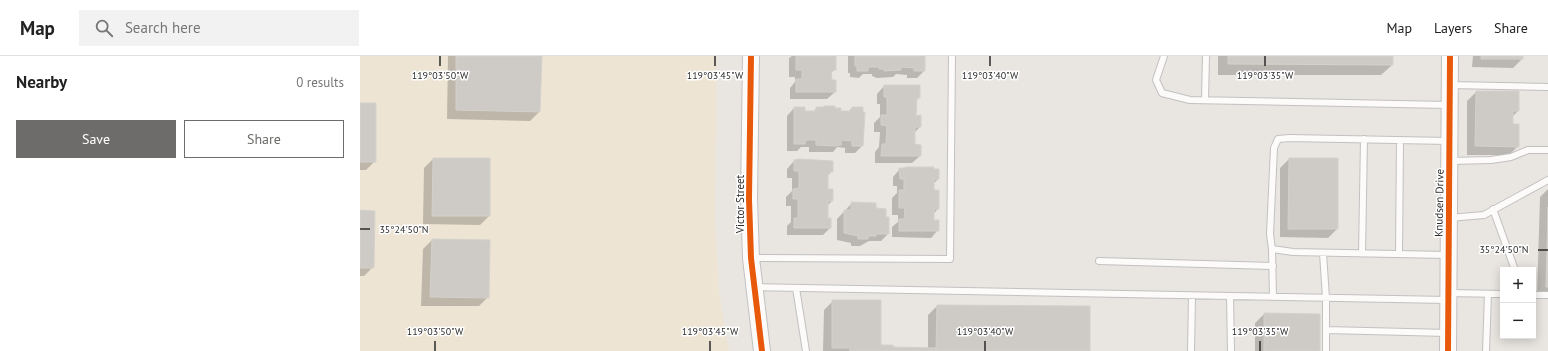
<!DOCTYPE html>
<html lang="en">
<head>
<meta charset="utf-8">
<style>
	:root { --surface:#fff; --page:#f2f2f2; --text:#222; --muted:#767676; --line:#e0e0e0; --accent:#6e6c6a }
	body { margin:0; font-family:"PT Sans",sans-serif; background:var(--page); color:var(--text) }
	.controls { position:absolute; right:12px; bottom:12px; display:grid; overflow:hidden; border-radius:0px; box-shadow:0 2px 10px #0003 }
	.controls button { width:36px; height:36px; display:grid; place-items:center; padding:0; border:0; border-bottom:1px solid var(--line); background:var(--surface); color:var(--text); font:20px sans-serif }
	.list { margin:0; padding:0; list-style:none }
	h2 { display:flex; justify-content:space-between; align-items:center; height:52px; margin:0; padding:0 16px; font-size:17px }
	h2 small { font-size:13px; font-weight:400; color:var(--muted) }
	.actions { display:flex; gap:8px; padding:12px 16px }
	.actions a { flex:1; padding:9px 0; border:1px solid var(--accent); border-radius:0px; text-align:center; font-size:14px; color:var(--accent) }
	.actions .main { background:var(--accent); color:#fff }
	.icon { flex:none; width:22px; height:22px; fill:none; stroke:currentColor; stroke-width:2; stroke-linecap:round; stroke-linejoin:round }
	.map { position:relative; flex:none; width:1188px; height:295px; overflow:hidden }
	header { display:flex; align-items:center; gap:24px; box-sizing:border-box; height:56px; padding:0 20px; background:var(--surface); border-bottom:1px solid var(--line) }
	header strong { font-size:19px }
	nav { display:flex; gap:22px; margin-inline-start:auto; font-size:14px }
	.search { width:280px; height:36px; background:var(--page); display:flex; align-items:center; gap:10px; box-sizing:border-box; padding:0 14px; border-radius:0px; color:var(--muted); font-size:15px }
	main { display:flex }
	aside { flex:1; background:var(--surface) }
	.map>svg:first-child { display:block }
	.education { fill:#ede4d4 }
	.shadow { fill:#0003 }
	.building { fill:#cecbc7; stroke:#d4d1cc }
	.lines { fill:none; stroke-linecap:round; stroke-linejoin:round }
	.service-casing { stroke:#c2c1c2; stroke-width:8 }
	.tertiary-casing { stroke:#c2c1c2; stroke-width:18 }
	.service { stroke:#fcfbfa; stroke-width:6 }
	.tertiary { stroke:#fcfbfa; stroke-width:16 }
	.cycleway-casing { stroke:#fff; stroke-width:8 }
	.cycleway { stroke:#e8590c; stroke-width:6 }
	.ticks { fill:none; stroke:#2b2b2b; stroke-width:1.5 }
	.labels { text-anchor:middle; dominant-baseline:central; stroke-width:3; stroke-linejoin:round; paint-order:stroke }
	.street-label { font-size:11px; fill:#2b2b2b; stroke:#fff }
	.ticks-label { font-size:10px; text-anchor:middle; fill:#2b2b2b; stroke:#fff; stroke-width:3; stroke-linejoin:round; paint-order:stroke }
</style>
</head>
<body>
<header>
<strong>Map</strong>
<div class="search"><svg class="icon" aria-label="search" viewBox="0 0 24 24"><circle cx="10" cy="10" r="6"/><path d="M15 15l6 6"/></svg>Search here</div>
<nav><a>Map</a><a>Layers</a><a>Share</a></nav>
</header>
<main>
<aside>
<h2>Nearby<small>0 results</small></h2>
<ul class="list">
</ul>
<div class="actions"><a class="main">Save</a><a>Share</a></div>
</aside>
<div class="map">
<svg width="1188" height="295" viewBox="0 0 1188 295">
	<rect width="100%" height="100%" fill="#e9e5e0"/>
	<!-- education -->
	<path class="education" d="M0 0H357L355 160 359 235 369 295H0Z"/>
	<!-- shadow -->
	<path class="shadow" d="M88 0H181L179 56 170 65 87 63Z
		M432 0H475V13L470 18 471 25H475V36L467 43H430V32L435 26V21H429V2Z
		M488 0H564V15L557 22H547V19L536 18 533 21 517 22 512 20V18H503L499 22 490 21V17H488Z
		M858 0H1032V9L1021 19H858Z
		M1113 0H1162V3L1153 12 1112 11Z
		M524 30H559V41L556 45 555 61 560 71 554 77V89L560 100 552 107H515V96L519 91 520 76H514V67L520 61V48H517V38Z
		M1116 36H1158V55L1152 61V69L1158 90 1149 99H1107V45Z
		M0 48 15 105 6 114H0Z
		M434 52 444 56H453L457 52 474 53 480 56H488L492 52 502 90 495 97H485V92L477 91 473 96H449V91H441L437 95H427V60Z
		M73 103 129 160 120 169 63 168 64 112Z
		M929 103 977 173 968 182 920 181V112Z
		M467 104 472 115 467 120V134L472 145 467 150V163L470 172 463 179H427V170L431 166V150H426V141L432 135V122H427V113L434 105Z
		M540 113 578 123 573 128 578 153 573 158V165L578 174 571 182 532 181V171L538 166V159H532V142L537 137V130H533V121Z
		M1188 133V240H1177L1180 141Z
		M492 147 515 153 525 162H528V178L521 185H509L500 190H491V187L477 184V163Z
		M0 155 13 211 4 220H0Z
		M72 184 128 241 119 250H61L63 193Z
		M473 245 520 290 532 292 568 293V259L577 250 729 295H463L464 254Z
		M904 258 959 295H895V267Z"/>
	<!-- building -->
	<path class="building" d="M96 0H182L180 56 96 54Z
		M436 0H476V14H471L472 24H476V36H436V23H442V14H436Z
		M495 0H565V15H554V12L541 11V14L524 15V13H519V11H508V15H497V10H495Z
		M868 0H1033V9L868 8Z
		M1121 0H1163V3H1121Z
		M524 29H560V42H557L556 60 561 59V71H555V88L561 89V100H521L522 88H526L527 70 521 69V59H527V41H524Z
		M1116 35H1159V55H1153V68H1159V91L1115 90Z
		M0 47H16V106H0Z
		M464 50H475V52H481V55H492V51H503V56H505L503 90H492V85L481 84V89L475 90 456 89V84H446L445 88H434V51H445V55H456V51H464Z
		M73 102H130V160H72Z
		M929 102H978V173H928Z
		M439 103 473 105V116H468V133H473V145H468V162H471V172H434V162H438V143H433V133L439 132V115H434V104Z
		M545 111H574V113H579V123H574V134H579V153H574V164H579V175H539V163H544L545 152H539V134H544V123H540L539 112H545Z
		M491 146 516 147V152L526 153V161H529V178H516V180H508V183H498V180L484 177V154H491Z
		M1188 151V231H1186Z
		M0 154 15 155 14 212H0Z
		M72 183 130 184 129 242 70 241Z
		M472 244H521V289H533V291L576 292V295H490V292H472Z
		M577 249 730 250V295H576Z
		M904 257 960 258V295H904Z"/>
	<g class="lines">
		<!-- service casing -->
		<g class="service-casing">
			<path id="service" d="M804 0 796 24 802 37 830 44 1088 49
				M1090 29 1188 31
				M845 44 846 0
				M1090 105 1131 104 1151 101 1168 94H1188
				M1133 153 1155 214
				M1089 162 1124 159 1188 124
				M912 193 913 241
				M963 197 966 242V295
				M1002 198 1004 83
				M1039 198 1040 84
				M1087 199 933 196 912 193 910 178 914 92 918 83 929 82 1089 85
				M392 202 590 203 592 0
				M739 205 913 210
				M395 231 1088 244
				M436 232 446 295
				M1089 237 1143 238
				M1173 239H1188
				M870 240 871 295
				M966 274 1088 277
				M831 295 832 240
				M1126 295 1128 238"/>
		</g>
		<!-- tertiary casing -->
		<g class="tertiary-casing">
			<path id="tertiary" d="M391 0 389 143 391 202 402 295
				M1088 295 1090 0"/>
		</g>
		<!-- service -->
		<use href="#service" class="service"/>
		<!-- tertiary -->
		<use href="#tertiary" class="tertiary"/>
		<!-- cycleway casing -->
		<g class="cycleway-casing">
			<path id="cycleway" d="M391 0 389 143 391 202 402 295
				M1088 295 1090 0"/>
		</g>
		<!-- cycleway -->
		<use href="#cycleway" class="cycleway"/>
	</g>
	<!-- ticks -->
	<path class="ticks" d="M80 10V0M355 10V0M630 10V0M905 10V0M0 173H10M1178 194H1188M75 295V285M350 295V285M625 295V285M900 295V285"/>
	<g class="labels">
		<!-- street labels -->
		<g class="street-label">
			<text transform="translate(1079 147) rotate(-89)">Knudsen Drive</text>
			<text transform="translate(380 148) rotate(-90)">Victor Street</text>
		</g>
	</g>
	<g class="ticks-label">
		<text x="80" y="23">119°03'50"W</text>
		<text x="355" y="23">119°03'45"W</text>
		<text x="630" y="23">119°03'40"W</text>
		<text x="905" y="23">119°03'35"W</text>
		<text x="44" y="177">35°24'50"N</text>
		<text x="1144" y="197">35°24'50"N</text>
		<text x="75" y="279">119°03'50"W</text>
		<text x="350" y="279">119°03'45"W</text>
		<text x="625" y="279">119°03'40"W</text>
		<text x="900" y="279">119°03'35"W</text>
	</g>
</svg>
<div class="controls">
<button>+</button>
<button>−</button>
</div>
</div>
</main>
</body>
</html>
